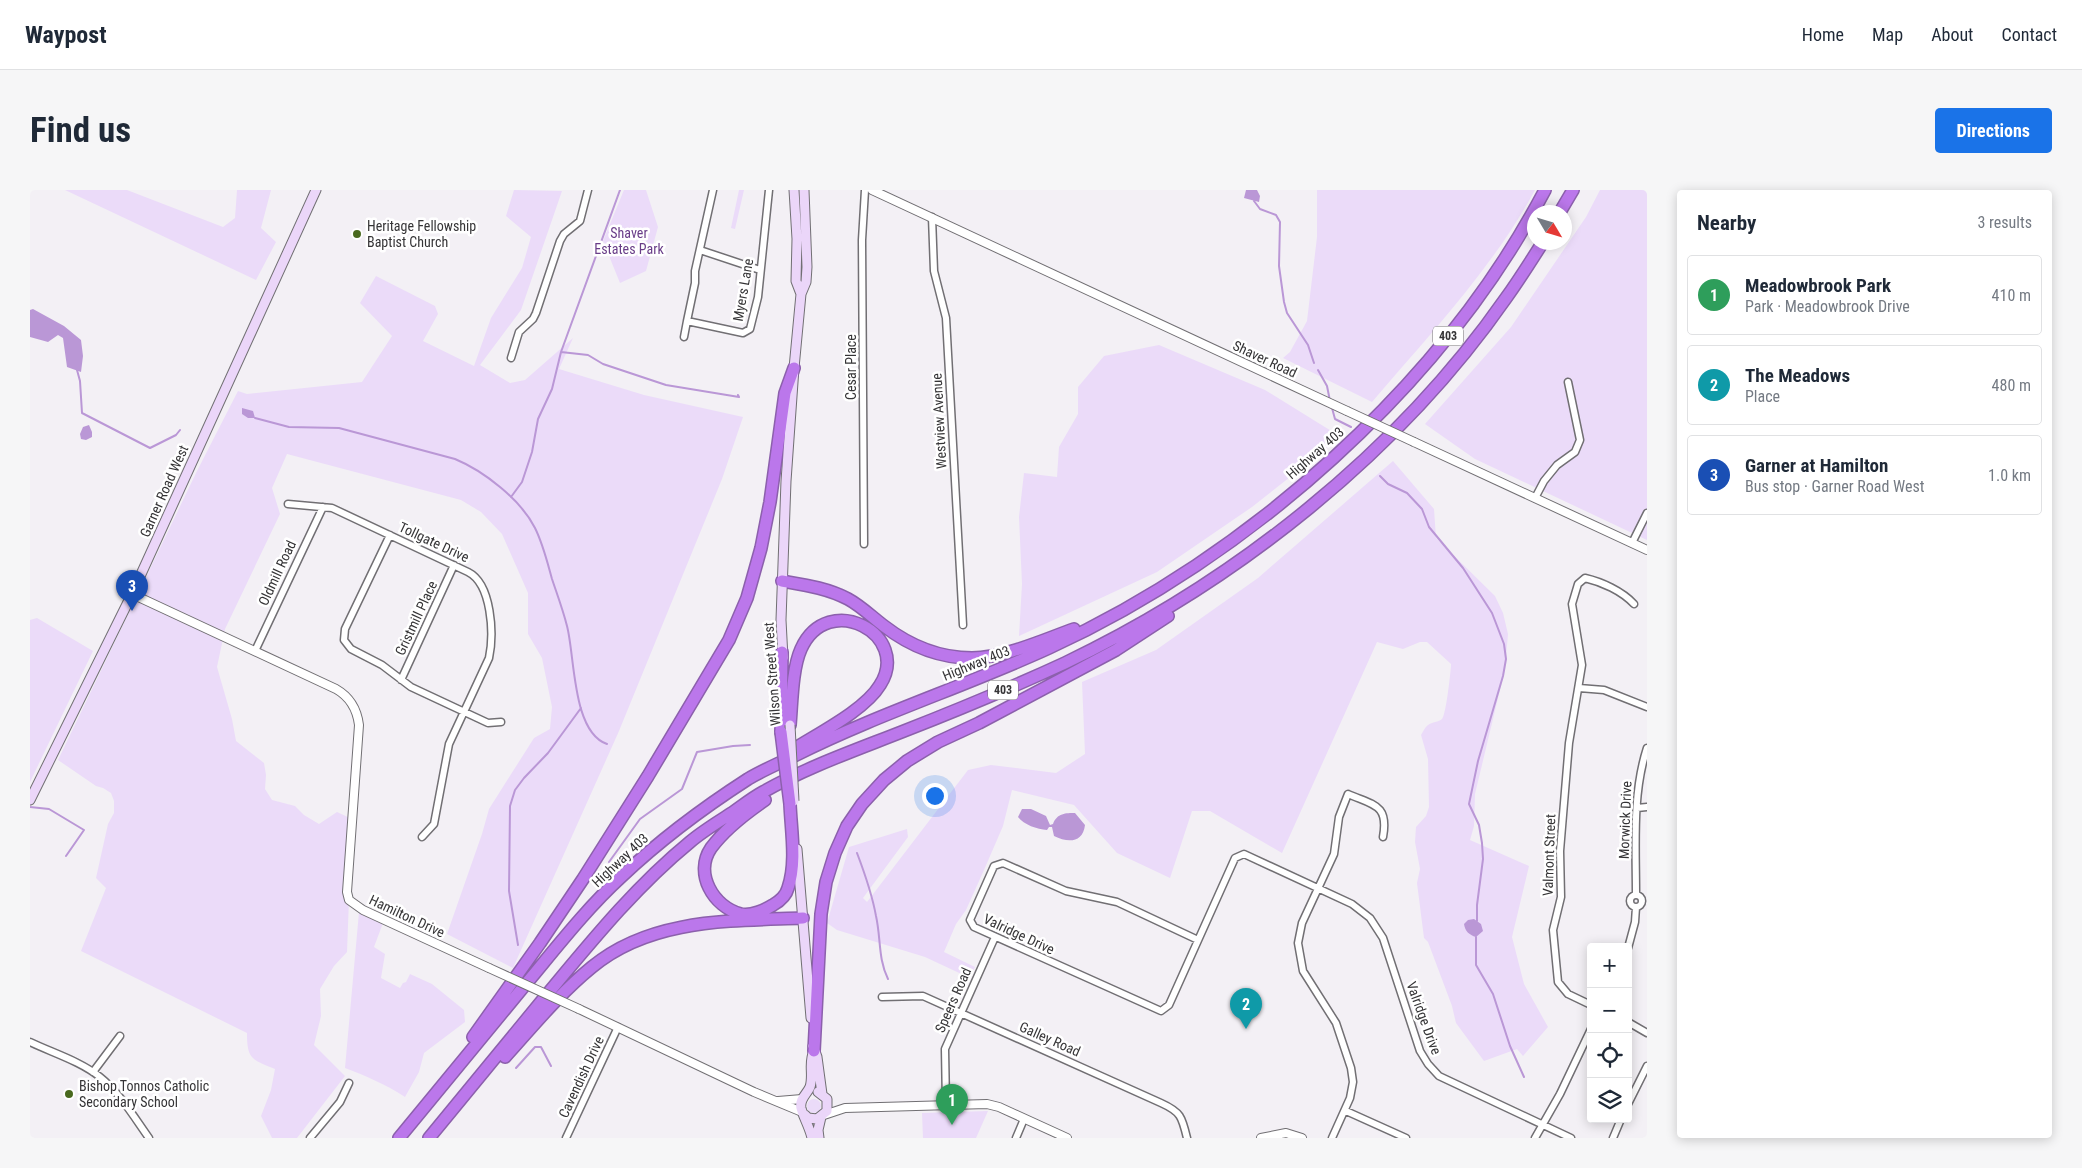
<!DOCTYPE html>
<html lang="en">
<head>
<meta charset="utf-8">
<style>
	:root { --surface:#fff; --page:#f6f6f7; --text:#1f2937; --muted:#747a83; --line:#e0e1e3; --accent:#1a73e8 }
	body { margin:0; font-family:"Roboto Condensed",sans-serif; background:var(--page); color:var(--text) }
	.controls { position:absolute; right:15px; bottom:15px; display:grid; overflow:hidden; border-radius:5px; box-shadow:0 2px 12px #0003 }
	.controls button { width:45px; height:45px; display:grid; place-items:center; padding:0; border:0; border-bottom:1px solid var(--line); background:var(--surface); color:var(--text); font:25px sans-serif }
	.compass { position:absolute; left:1497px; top:15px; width:45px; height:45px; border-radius:50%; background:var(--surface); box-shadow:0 2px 12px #0003; rotate:128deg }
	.you { position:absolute; left:904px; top:605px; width:18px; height:18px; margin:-12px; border:4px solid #fff; border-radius:50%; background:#1a73e8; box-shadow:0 0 0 8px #1a73e833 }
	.badge { display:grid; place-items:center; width:32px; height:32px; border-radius:50%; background:var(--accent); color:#fff; font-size:16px; font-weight:700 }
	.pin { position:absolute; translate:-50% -41px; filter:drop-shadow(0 1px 2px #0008) }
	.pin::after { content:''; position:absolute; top:26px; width:18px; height:15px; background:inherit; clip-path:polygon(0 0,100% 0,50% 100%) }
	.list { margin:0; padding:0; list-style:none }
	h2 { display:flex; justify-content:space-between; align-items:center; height:65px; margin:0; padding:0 20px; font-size:21px }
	h2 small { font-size:16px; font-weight:400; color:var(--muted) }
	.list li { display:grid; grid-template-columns:32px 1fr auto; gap:15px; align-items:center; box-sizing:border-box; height:80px; margin:0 10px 10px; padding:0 10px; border:1px solid var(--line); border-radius:5px }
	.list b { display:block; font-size:19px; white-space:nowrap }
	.list p { margin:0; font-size:16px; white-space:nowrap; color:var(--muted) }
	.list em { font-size:16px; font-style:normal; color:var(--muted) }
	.icon { flex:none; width:28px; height:28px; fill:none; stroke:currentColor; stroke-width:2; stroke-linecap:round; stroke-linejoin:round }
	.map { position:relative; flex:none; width:1617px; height:948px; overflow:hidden; border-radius:5px }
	header { display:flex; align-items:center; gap:30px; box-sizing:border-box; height:70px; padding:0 25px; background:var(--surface); border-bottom:1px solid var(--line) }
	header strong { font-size:24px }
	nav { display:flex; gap:28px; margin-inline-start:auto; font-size:18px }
	.intro { display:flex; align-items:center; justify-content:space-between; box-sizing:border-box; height:120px; padding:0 30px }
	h1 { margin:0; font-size:35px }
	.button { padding:12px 22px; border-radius:5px; background:var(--accent); color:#fff; font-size:18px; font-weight:700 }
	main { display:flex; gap:30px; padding:0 30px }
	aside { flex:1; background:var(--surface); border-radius:5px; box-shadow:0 2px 12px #0003 }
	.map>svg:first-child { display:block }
	.green { fill:#ebdbf9 }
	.water { fill:#ba97d6 }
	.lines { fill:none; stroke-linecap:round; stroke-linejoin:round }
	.stream { stroke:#ba97d6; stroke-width:2 }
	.minor-casing { stroke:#716f73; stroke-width:9 }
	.tertiary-casing { stroke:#716f73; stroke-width:10 }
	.secondary-casing { stroke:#716f73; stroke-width:11 }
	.motorway-casing { stroke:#8c60ac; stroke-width:14 }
	.minor { stroke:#fff; stroke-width:6 }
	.tertiary { stroke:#fff; stroke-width:8 }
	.secondary { stroke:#ebd6f9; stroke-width:9 }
	.motorway { stroke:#bb77eb; stroke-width:11 }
	.tertiary-bridge-casing { stroke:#716f73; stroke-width:10; stroke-linecap:butt }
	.secondary-bridge-casing { stroke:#716f73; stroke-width:11; stroke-linecap:butt }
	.motorway-bridge-casing { stroke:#8c60ac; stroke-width:14; stroke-linecap:butt }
	.tertiary-bridge { stroke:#fff; stroke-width:8 }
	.secondary-bridge { stroke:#ebd6f9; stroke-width:9 }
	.motorway-bridge { stroke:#bb77eb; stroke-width:11 }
	.poi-dot { fill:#49691e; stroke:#fff; stroke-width:2 }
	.labels { text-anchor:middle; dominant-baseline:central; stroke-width:5; stroke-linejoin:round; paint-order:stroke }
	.shield { fill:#fff; stroke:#727172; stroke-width:1 }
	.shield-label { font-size:12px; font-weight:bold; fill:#353436 }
	.poi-label { font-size:14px; fill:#353436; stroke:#fff; text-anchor:start }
	.park-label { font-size:14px; fill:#693d88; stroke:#fff }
	.street-label { font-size:14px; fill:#353436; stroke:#fff }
</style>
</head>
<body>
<header>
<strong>Waypost</strong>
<nav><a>Home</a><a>Map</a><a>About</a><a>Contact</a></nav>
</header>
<div class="intro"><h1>Find us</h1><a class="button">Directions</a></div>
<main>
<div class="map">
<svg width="1617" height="948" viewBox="0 0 1617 948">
	<rect width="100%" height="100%" fill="#f3f0f5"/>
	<!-- green -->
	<path class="green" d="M35 0H97L193 37 205 28 207 0H241L231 38 246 52 226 90Z
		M484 0 532 1 491 120 450 175 480 193 495 190 543 148 529 179 614 205 713 227 692 289 589 541 483 778 417 744 452 644 459 619 504 548 520 539 522 517 512 468 498 444V403L472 344 451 322 431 310 257 264 242 298 250 324 195 439 187 477 202 529 206 551 234 573 236 585 235 599 242 610 265 616 274 625 289 634 307 622 322 629 317 762 304 776 290 799 291 826 284 855 315 886 267 948H242L231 926 241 900 245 879C222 869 217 870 217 843L51 761 76 698 66 688 78 634 84 623V611L81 603 73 598 66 596 28 570 167 281 208 201 217 204 332 192 362 146 330 113 346 86 405 116 408 124 393 151 444 176 461 128 492 78 501 47 476 26Z
		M594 0H616L628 37 616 81 590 93 573 51Z
		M709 0H714L705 39 701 38Z
		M1287 0H1505C1462 79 1400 144 1342 212L1253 168 1260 162 1277 131 1287 47Z
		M1570 0H1617V350L1445 269 1395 234 1481 137 1556 27Z
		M1129 155 1235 200 1311 247 1222 317 1127 382 989 446 992 394 989 327 994 283 1027 287 1029 257 1048 224V197L1074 166Z
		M1363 271 1404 319 1406 348 1465 406 1473 423 1478 444 1475 479 1445 604 1444 636 1440 650 1499 676 1482 747 1494 794 1518 837 1493 866 1487 859 1454 871 1426 833 1422 816 1398 752 1394 748 1387 693 1390 679 1385 652 1386 637 1396 626 1399 617 1398 569 1391 545C1393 542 1395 537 1398 535 1402 532 1409 532 1412 529 1416 525 1421 480 1421 474L1397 452H1390L1373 459 1347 452 1252 663 1180 621H1162L1140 688 1087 663 1044 615 982 600 973 636 954 680 936 720 926 734 914 762 945 777 940 788 895 767 807 740 797 733 819 657 877 639 878 647 833 708 837 712 938 580 961 575 1026 583 1055 564 1052 492 1126 460 1228 388Z
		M7 428 63 461 0 592V430Z
		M329 722 353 733 344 757 355 764 351 788 370 798 373 793 376 792 380 784 402 794 434 820 435 832 394 863 389 882 375 907C355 894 336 886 315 878Z
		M777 916a7 7 0 1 1 14 0a7 7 0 1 1-14 0Z
		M958 921 946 948H893L892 923Z"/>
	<!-- water -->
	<path class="water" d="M1216 0H1227L1230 6 1229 12 1214 8Z
		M3 119 34 136 51 150 53 166 51 182 37 177 33 148 28 145 18 152 0 147V120Z
		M212 218 223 221 225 228H218L212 224Z
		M59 235 62 242V247L56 250 51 249 50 244 53 237Z
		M992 619H1001L1016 626 1020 635 1023 634C1027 623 1036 623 1045 623L1055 635C1053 653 1038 653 1024 646L1022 637H1019L1017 640C1007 639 994 635 988 627Z
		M1444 729 1451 734 1453 741 1446 747C1439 745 1435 741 1434 734L1438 730Z"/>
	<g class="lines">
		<!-- stream -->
		<path class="stream" d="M1224 11 1230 19 1246 25 1250 32 1249 76 1254 112 1257 123 1278 155 1284 173
			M531 162 558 165 573 174 636 195 709 207 708 205
			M47 180 50 191 52 223 120 258 146 245 150 240
			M1288 180 1297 196 1300 211
			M1302 218 1305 229 1321 237
			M225 228 259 237 309 238 425 269C454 281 491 310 505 338 513 354 517 371 522 389 527 404 533 420 537 436 545 466 542 542 577 554
			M1350 286 1358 294 1377 303 1392 319 1399 337 1433 378 1462 423 1474 454 1476 469 1473 486 1448 571 1439 614 1449 635 1452 653 1453 669 1447 715V731
			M481 307 492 292 502 262 508 229 522 199 531 162 590 0
			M0 617 19 619 54 640 36 666
			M827 663C835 684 842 704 846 726 851 748 848 769 858 789
			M579 672 610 629 652 599 667 562 703 556 720 555
			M1446 747V775L1463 804 1480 856 1494 887
			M488 755 479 701 480 616 485 600 494 588 518 563 551 518
			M486 878 505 857H511L521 876"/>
		<!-- minor casing -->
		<g class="minor-casing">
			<path id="minor" d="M683 0 665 81V93L657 131 713 143 720 139 728 107 739 0
				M902 27 904 81 916 128 933 435
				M670 60 730 80
				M654 147 657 131
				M481 168 489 142 503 129 506 123 530 51 534 44 550 31 558 0
				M1505 308 1514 291 1527 275 1545 262 1550 250 1538 192
				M258 314 302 318 438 382C462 394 464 444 459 468L419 554 404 634 392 647
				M360 345 315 439 314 450 321 459 352 475 381 497 458 533 471 532
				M1602 353 1617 323
				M834 354 832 50 835 0
				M225 461 293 317
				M371 490 424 375
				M1549 498 1574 500 1617 517
				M1607 618 1617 617
				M1600 711a6 6 0 1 1 12 0a6 6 0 1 1-12 0Z
				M1606 705C1606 656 1602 604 1617 558
				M1168 750 1087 712 1036 701 973 673 964 676 940 730 944 737 1131 821 1139 815 1205 668 1214 664 1322 714 1340 728 1353 748 1390 861 1398 874 1409 886 1541 948
				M1598 758 1605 732 1606 717
				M852 807 893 806 1131 913C1151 922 1152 927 1157 948
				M1561 815 1538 804 1528 792 1523 740 1531 707 1530 661 1539 553 1552 475 1542 414 1548 394 1555 388C1572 392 1592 401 1604 414
				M1598 832 1617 843
				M0 852C23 863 50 871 70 887 90 903 104 927 119 948
				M63 882 90 846
				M1598 914 1617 876
				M916 915 915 859 965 747
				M1316 921 1376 948
				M280 948 310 912 319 893
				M536 948 588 837
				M986 948 994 929
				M1302 948 1320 908 1323 892 1321 878 1306 833 1273 781 1268 753 1272 733 1304 664 1309 627 1318 604C1343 615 1359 614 1353 647
				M1505 948 1530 904 1561 839
				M1583 948 1591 929"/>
		</g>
		<!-- tertiary casing -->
		<g class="tertiary-casing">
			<path id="tertiary" d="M842 0 1317 221
				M1384 252 1617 360
				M102 404 306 499C320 507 327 519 329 535L317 702 319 710 333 720 459 778
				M549 819 724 902 772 922
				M748 911 772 909
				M794 925 815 918 957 914 969 917 1037 948
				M1231 948 1256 943 1272 948"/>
		</g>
		<!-- secondary casing -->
		<g class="secondary-casing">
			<path id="secondary" d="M764 0 767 49 766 91 771 104
				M753 468 751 430 756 291 764 178 771 104 776 92 777 77 774 0
				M0 610 102 404 286 0
				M767 659 781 828
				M783 856 787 867 792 904
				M775 925 778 928 787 929 797 921V909L788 902
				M782 948C780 938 773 926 771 918 769 909 777 904 780 897 784 885 778 873 784 861
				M789 948 788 940 791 927"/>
		</g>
		<!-- motorway casing -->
		<g class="motorway-casing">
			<path id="motorway" d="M1530 22 1543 0
				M752 391C775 395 797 398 818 409 831 416 842 427 854 436 880 456 908 468 942 468 974 468 1013 450 1044 439
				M760 535C762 513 762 479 771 459 798 399 882 445 850 495 835 520 789 543 764 559
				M751 542 752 462
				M735 610C716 623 695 639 681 658 664 683 683 717 711 724 721 726 735 720 743 715 750 711 756 706 758 698 767 673 761 640 760 614
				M443 847 510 753 553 689 618 586 699 450 717 408 731 358 740 312 755 203 764 178
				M784 861 791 724 796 692 805 663 817 636 832 614 854 590 877 571 908 552 949 533 1086 460 1138 426
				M475 867C503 836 530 803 562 777 621 728 701 731 773 728
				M369 948C411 897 453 846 495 795 526 758 556 719 591 687 630 650 673 618 718 589 733 580 750 573 766 565 848 524 936 496 1019 458 1218 367 1413 195 1515 0
				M399 948C438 901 476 854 515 807 560 753 605 697 660 652 673 641 688 632 702 623 712 616 722 608 733 602 777 577 826 560 874 541 928 520 983 497 1035 473 1205 392 1368 263 1476 108 1489 90 1501 71 1513 52"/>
		</g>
		<!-- minor -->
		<use href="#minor" class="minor"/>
		<!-- tertiary -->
		<use href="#tertiary" class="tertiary"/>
		<!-- secondary -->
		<use href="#secondary" class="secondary"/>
		<!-- motorway -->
		<use href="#motorway" class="motorway"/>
		<!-- tertiary-bridge casing -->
		<g class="tertiary-bridge-casing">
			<path id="tertiary-bridge" d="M1317 221 1384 252
				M459 778 549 819"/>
		</g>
		<!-- secondary-bridge casing -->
		<g class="secondary-bridge-casing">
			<path id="secondary-bridge" d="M760 535 764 611"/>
		</g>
		<!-- motorway-bridge casing -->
		<g class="motorway-bridge-casing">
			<path id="motorway-bridge" d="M751 542 760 614"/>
		</g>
		<!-- tertiary-bridge -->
		<use href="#tertiary-bridge" class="tertiary-bridge"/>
		<!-- secondary-bridge -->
		<use href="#secondary-bridge" class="secondary-bridge"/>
		<!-- motorway-bridge -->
		<use href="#motorway-bridge" class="motorway-bridge"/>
	</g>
	<!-- markers -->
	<g class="poi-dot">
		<circle cx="327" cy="44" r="5"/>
		<circle cx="39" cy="904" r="5"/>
	</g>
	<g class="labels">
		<!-- shield labels -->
		<g class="shield">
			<rect x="1403" y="136.5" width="30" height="19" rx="4"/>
			<rect x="958" y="490.5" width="30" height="19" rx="4"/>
		</g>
		<g class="shield-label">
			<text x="1418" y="146">403</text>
			<text x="973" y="500">403</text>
		</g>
		<!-- poi labels -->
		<g class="poi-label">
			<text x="337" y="36">Heritage Fellowship<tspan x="337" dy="16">Baptist Church</tspan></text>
			<text x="49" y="896">Bishop Tonnos Catholic<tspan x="49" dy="16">Secondary School</tspan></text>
		</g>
		<!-- park labels -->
		<g class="park-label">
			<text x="599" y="43">Shaver<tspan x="599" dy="16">Estates Park</tspan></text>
		</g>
		<!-- street labels -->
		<g class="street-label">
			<text transform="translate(713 100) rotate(-80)">Myers Lane</text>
			<text transform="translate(1235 169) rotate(25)">Shaver Road</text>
			<text transform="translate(821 177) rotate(-90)">Cesar Place</text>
			<text transform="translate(909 231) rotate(-93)">Westview Avenue</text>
			<text transform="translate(1285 263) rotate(-41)">Highway 403</text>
			<text transform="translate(134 301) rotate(-66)">Garner Road West</text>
			<text transform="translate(404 352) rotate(25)">Tollgate Drive</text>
			<text transform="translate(247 383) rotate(-65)">Oldmill Road</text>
			<text transform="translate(386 428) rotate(-65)">Gristmill Place</text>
			<text transform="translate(946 473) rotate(-22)">Highway 403</text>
			<text transform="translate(742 484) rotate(-94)">Wilson Street West</text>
			<text transform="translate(1595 630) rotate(-88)">Morwick Drive</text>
			<text transform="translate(1519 665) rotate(-88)">Valmont Street</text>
			<text transform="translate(590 670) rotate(-43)">Highway 403</text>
			<text transform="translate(377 726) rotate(25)">Hamilton Drive</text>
			<text transform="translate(989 744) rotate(25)">Valridge Drive</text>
			<text transform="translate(923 810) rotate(-66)">Speers Road</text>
			<text transform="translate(1394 828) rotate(70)">Valridge Drive</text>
			<text transform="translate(1020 849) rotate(24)">Galley Road</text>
			<text transform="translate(551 887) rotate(-65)">Cavendish Drive</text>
		</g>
	</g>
</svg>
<div class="controls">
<button>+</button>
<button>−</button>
<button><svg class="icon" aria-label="locate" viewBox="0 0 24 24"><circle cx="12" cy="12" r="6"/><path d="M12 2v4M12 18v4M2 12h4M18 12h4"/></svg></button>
<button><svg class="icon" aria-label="layers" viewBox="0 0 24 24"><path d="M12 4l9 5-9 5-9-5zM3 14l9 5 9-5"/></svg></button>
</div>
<svg class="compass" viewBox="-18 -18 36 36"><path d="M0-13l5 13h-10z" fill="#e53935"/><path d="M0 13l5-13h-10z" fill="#747a83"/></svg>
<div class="you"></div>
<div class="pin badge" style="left:922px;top:935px;background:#2e9e5b">1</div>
<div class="pin badge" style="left:1216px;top:839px;background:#0f9aa8">2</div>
<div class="pin badge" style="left:102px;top:421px;background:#1a4fb4">3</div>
</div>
<aside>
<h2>Nearby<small>3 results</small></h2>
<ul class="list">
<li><span class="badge" style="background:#2e9e5b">1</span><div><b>Meadowbrook Park</b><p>Park · Meadowbrook Drive</p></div><em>410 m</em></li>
<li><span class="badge" style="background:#0f9aa8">2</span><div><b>The Meadows</b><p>Place</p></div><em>480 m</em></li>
<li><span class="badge" style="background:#1a4fb4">3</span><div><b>Garner at Hamilton</b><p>Bus stop · Garner Road West</p></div><em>1.0 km</em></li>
</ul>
</aside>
</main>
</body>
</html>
